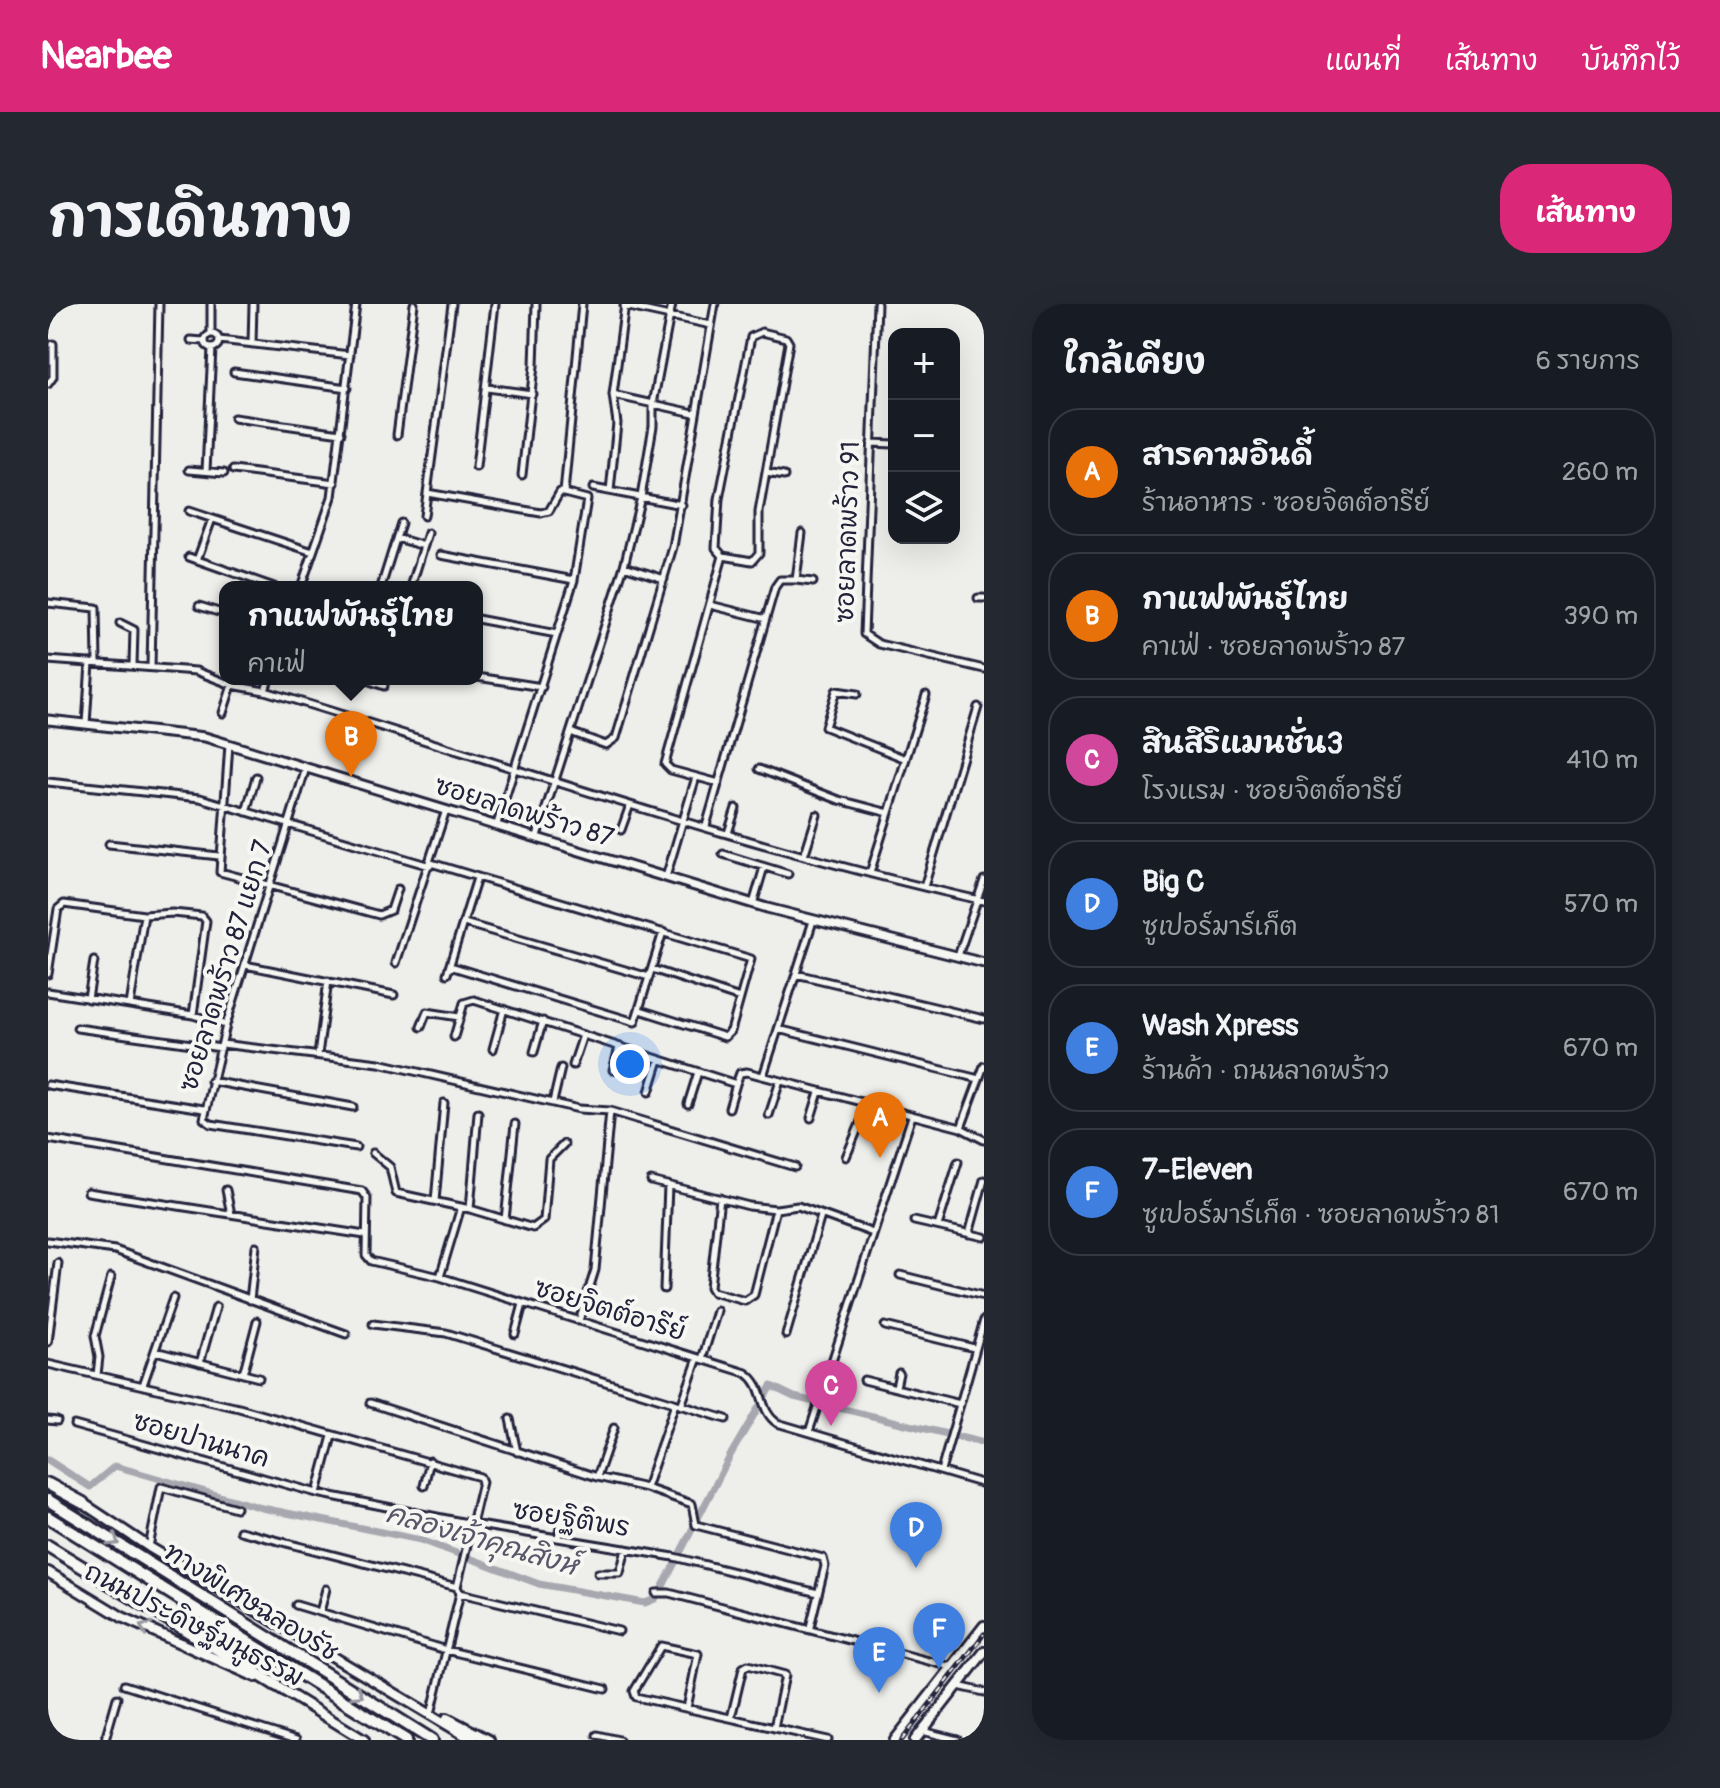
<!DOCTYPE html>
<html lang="th">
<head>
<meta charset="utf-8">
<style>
	:root { --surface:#171b24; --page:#242831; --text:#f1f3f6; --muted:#9ea1a6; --line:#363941; --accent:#db2777 }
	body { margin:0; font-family:Pangolin,"Playpen Sans Thai",sans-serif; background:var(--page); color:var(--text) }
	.controls { position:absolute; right:24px; top:24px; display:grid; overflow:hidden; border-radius:16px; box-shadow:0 8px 32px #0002 }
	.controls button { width:72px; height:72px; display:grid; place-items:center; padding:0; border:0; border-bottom:2px solid var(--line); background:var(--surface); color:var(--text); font:40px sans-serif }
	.you { position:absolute; left:582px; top:760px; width:28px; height:28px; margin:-20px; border:6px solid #fff; border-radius:50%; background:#1a73e8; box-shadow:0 0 0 12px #1a73e833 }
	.badge { display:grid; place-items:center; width:52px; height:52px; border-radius:50%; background:var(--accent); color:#fff; font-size:26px; font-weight:700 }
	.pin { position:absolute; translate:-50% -66px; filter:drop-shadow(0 2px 4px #0008) }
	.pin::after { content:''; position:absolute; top:42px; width:28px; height:24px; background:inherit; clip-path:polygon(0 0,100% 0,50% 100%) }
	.popup { position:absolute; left:171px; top:277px; width:264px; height:104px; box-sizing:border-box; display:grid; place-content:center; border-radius:16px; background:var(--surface); filter:drop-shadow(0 2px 6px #0005); font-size:26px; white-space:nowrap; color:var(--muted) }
	.popup b { font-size:30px; color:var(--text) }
	.popup::after { content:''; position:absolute; left:50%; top:100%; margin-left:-16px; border:16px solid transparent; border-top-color:var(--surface) }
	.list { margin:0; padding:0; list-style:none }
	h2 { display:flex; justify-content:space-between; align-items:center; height:104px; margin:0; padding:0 32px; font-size:34px }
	h2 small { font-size:26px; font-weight:400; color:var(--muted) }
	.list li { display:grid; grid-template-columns:52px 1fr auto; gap:24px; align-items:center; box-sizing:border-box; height:128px; margin:0 16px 16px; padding:0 16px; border:2px solid var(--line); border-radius:32px }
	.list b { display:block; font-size:30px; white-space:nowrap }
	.list p { margin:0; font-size:26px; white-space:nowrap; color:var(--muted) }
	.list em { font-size:26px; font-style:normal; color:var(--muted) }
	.icon { flex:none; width:44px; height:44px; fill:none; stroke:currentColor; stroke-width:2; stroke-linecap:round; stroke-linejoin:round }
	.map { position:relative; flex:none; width:936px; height:1436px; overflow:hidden; border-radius:32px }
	header { display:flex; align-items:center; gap:48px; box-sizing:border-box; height:112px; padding:0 40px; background:var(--accent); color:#fff }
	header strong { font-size:38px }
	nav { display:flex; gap:44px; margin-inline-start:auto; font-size:28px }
	.intro { display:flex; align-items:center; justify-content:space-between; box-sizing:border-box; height:192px; padding:0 48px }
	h1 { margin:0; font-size:56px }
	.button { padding:20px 36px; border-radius:32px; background:var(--accent); color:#fff; font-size:28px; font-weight:700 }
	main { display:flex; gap:48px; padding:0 48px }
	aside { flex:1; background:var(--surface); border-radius:32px; box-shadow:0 8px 32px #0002 }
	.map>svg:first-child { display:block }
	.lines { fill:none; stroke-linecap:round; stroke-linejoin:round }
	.canal { stroke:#a7a7af; stroke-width:7 }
	.minor-casing { stroke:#22223b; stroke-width:11 }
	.tertiary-casing { stroke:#22223b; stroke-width:13 }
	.primary-casing { stroke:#22223b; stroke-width:14 }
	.motorway-casing { stroke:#22223b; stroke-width:16 }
	.minor { stroke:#f6f6f2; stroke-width:5 }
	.tertiary { stroke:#f6f6f2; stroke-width:7 }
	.primary { stroke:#f6f6f2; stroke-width:8 }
	.motorway { stroke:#f6f6f2; stroke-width:10 }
	.rail-casing { stroke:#22223b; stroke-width:5 }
	.rail { stroke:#f6f6f2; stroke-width:2; stroke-dasharray:6; stroke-linecap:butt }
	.oneway { stroke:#9797a0 }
	.labels { text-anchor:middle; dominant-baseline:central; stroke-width:8; stroke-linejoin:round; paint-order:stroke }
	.street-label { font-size:26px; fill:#22223b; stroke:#f6f6f2 }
	.water-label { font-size:28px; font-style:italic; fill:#575769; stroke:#f6f6f2 }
</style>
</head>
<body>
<header>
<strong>Nearbee</strong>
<nav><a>แผนที่</a><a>เส้นทาง</a><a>บันทึกไว้</a></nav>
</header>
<div class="intro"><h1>การเดินทาง</h1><a class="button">เส้นทาง</a></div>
<main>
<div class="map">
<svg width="936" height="1436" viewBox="0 0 936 1436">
	<rect width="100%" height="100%" fill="#eeeeeb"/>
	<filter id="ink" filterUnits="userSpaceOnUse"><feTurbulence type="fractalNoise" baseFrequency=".0125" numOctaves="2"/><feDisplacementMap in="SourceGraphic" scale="16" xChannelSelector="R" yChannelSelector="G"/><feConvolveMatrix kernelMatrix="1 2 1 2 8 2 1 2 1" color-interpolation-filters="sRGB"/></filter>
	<g filter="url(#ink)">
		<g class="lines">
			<!-- canal -->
			<path class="canal" d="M0 1156 42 1183 67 1162 214 1204 373 1236 491 1280 597 1299 607 1295 614 1284 683 1150 723 1082 746 1093 936 1139"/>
			<!-- minor casing -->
			<g class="minor-casing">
				<path id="minor" d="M829 0 816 330 831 340 936 365
					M576 2 663 21
					M714 28 738 34 741 39 711 208V249L704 257 675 252 668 244 671 195 703 33Z
					M157 37a7 7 0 1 1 14 0a7 7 0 1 1-14 0Z
					M163 30V0
					M143 36 156 37
					M171 36 302 51
					M204 40 205 0
					M186 68 299 84
					M0 80 5 73V40
					M439 84 484 90
					M565 91 646 109
					M186 114 293 129
					M349 131 366 0
					M823 139 846 140
					M428 163 447 0
					M141 166 176 169
					M185 166 287 179
					M158 167 164 44
					M718 169 736 172
					M474 171 486 62 488 0
					M545 184 634 201
					M562 187 569 119 565 91 577 0
					M379 189 493 209 501 207 512 188 539 195 526 276 449 520
					M516 189 534 0
					M141 207 265 248
					M376 212 404 0
					M349 234 376 242
					M393 251 526 276
					M141 253 226 283
					M149 256 164 215
					M576 262 616 275
					M748 276 765 278
					M253 283 284 193 308 0
					M333 283 353 219
					M363 283 380 229
					M930 294H936
					M0 299 48 304 49 359
					M662 301 718 315
					M151 302 177 310
					M429 315 509 330
					M72 319 86 326 85 361
					M0 356 148 367 184 381 217 387C456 459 692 543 936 597
					M103 363 111 0
					M429 373 494 383
					M316 375 336 382
					M217 387 221 375
					M809 390 788 387 777 423 858 455
					M175 409 184 381
					M38 420 42 359
					M525 429 558 441 568 434 625 243 667 0
					M181 440 172 568 331 611 343 606 350 585
					M258 464 178 721 156 815 163 820 308 843
					M711 465 791 496 841 509
					M0 478 152 494 382 562
					M671 479 623 466 617 460 675 252
					M198 508 208 473
					M658 522 727 283 732 276H748L754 229
					M573 526 582 501
					M680 529 688 504
					M489 532 576 262 593 193 605 122V100L624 0
					M61 540 171 552
					M675 550 740 570
					M756 552 769 511
					M383 559 703 655 683 727 677 733 592 706
					M822 569 878 391
					M618 573 648 473
					M876 583 930 403
					M705 600 716 563
					M416 619 601 673
					M910 652 936 576
					M348 659 398 506
					M197 661 346 691
					M402 662 587 718 615 628
					M604 665 692 694
					M0 670 10 605 16 600 96 611 125 609 154 612 158 617 145 711
					M399 670 429 574
					M748 670 936 715
					M0 688 145 711 178 721
					M40 695 46 657
					M82 701 96 611
					M373 723 379 708 411 713
					M29 724 173 744
					M730 725 931 775
					M406 733 416 699 426 696 688 780 692 769 699 768 913 824 936 836
					M174 740 331 759 531 805 562 807 747 863
					M445 745 456 705
					M486 748 495 717
					M270 751 280 677
					M525 761 535 731
					M565 766 571 743
					M715 772 765 617
					M163 777 305 803
					M0 781 156 805
					M601 788 611 756
					M505 798 513 764
					M640 800 650 768
					M681 804 688 780
					M721 811 732 777
					M763 814 771 788
					M913 824 936 762
					M0 835 314 887 319 894 318 951 323 957 392 973 698 1069C718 1082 710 1106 729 1119L936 1180
					M325 849 342 863 348 889 422 905 485 924 496 916 501 855 516 840
					M798 853 820 801
					M603 877 701 902 728 905 750 902 825 929
					M178 886 183 910
					M40 888 317 931
					M672 894 662 983 665 988 697 997 706 991 728 905
					M387 897 396 799
					M422 905 430 809
					M457 916 467 820
					M866 917 936 933
					M890 922 910 858
					M921 930 936 876
					M0 937 67 946 298 1030
					M852 971 936 992
					M392 973 413 903
					M616 985 620 881
					M202 996 208 942
					M531 1017 547 966 562 807
					M325 1020 398 1029 678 1115
					M837 1022 926 1044
					M467 1030 475 1000
					M738 1031 773 912
					M0 1038 10 959
					M107 1047 211 1074
					M654 1055 669 1007
					M152 1059 168 1003
					M0 1060 191 1104 432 1173 434 1178 409 1283 412 1289 384 1406
					M195 1070 209 1017
					M49 1071 51 1053 47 1032 63 973
					M816 1076 912 1100
					M95 1081 125 994
					M848 1083 851 1069
					M322 1099 549 1173 598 1184 644 1200 648 1221 775 1254 777 1262 762 1323
					M633 1102 650 1054
					M462 1115 469 1148
					M0 1116 9 1117
					M26 1121 269 1189 424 1220 626 1253 770 1289
					M761 1128 864 812
					M893 1167 936 1016
					M549 1173 566 1124
					M376 1182 382 1157
					M598 1184 627 1100
					M269 1189 284 1132
					M192 1227 409 1283
					M510 1233 516 1207
					M101 1243 113 1183 188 1204
					M550 1269H572L578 1245
					M412 1289 571 1327
					M608 1289H621L904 1363
					M248 1301 398 1346 557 1385
					M272 1308 278 1285
					M76 1381 248 1436
					M910 1382 936 1388
					M639 1404 650 1350 613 1342 586 1387 588 1393 780 1436
					M683 1414 695 1364 700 1361 737 1371 726 1424
					M874 1427 910 1436
					M549 1431 571 1436
					M57 1436 69 1394"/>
			</g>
			<!-- tertiary casing -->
			<g class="tertiary-casing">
				<path id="tertiary" d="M0 416 157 433 719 604 936 659"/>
			</g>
			<!-- primary casing -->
			<g class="primary-casing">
				<path id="primary" d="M33 1198 101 1243 425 1436
					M0 1268 74 1313 208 1373
					M225 1380 316 1436
					M399 1414 441 1436
					M847 1436 936 1322
					M867 1436 936 1348"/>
			</g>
			<!-- motorway casing -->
			<g class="motorway-casing">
				<path id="motorway" d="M0 1180 35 1199
					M0 1196 384 1436
					M0 1213 358 1436
					M0 1242 228 1381"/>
			</g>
			<!-- minor -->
			<use href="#minor" class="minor"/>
			<!-- tertiary -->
			<use href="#tertiary" class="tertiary"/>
			<!-- primary -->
			<use href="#primary" class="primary"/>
			<!-- motorway -->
			<use href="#motorway" class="motorway"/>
			<!-- rail casing -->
			<g class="rail-casing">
				<path id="rail" d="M854 1436 936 1330"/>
			</g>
			<!-- rail -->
			<use href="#rail" class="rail"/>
		</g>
		<!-- one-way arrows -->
		<defs><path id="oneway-chevron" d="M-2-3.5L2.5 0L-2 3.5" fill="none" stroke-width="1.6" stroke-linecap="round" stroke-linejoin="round" transform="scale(2)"/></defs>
		<g class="oneway">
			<use href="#oneway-chevron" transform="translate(66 1237) rotate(32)"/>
			<use href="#oneway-chevron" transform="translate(97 1324) rotate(-154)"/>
			<use href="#oneway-chevron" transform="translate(310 1390) rotate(32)"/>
		</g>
	</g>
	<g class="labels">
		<!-- street labels -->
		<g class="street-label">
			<text transform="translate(800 228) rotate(-88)">ซอยลาดพร้าว 91</text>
			<text transform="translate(476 508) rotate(17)">ซอยลาดพร้าว 87</text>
			<text transform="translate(178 662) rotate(-73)">ซอยลาดพร้าว 87 แยก 7</text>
			<text transform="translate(562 1006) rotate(17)">ซอยจิตต์อารีย์</text>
			<text transform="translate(153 1136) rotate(16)">ซอยปานนาค</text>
			<text transform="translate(523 1215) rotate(9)">ซอยฐิติพร</text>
			<text transform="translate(203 1298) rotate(32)">ทางพิเศษฉลองรัช</text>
			<text transform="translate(146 1321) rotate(27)">ถนนประดิษฐ์มนูธรรม</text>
		</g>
		<!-- water labels -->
		<g class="water-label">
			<text transform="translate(434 1236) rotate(16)">คลองเจ้าคุณสิงห์</text>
		</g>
	</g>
</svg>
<div class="controls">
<button>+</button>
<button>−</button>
<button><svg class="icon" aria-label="layers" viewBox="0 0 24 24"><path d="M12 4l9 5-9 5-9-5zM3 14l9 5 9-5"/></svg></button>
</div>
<div class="you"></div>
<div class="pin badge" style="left:832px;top:854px;background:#e8710a">A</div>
<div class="pin badge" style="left:303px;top:473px;background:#e8710a">B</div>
<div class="popup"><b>กาแฟพันธ์ุไทย</b>คาเฟ่</div>
<div class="pin badge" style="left:783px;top:1122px;background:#d1479c">C</div>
<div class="pin badge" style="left:868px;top:1264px;background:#3f7fe0">D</div>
<div class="pin badge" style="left:831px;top:1389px;background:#3f7fe0">E</div>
<div class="pin badge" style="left:891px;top:1365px;background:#3f7fe0">F</div>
</div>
<aside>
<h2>ใกล้เคียง<small>6 รายการ</small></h2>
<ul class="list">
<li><span class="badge" style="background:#e8710a">A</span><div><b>สารคามอินดี้</b><p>ร้านอาหาร · ซอยจิตต์อารีย์</p></div><em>260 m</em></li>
<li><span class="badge" style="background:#e8710a">B</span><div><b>กาแฟพันธ์ุไทย</b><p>คาเฟ่ · ซอยลาดพร้าว 87</p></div><em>390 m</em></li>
<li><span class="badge" style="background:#d1479c">C</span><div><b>สินสิริแมนชั่น3</b><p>โรงแรม · ซอยจิตต์อารีย์</p></div><em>410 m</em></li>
<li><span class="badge" style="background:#3f7fe0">D</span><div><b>Big C</b><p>ซูเปอร์มาร์เก็ต</p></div><em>570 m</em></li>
<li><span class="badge" style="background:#3f7fe0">E</span><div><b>Wash Xpress</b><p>ร้านค้า · ถนนลาดพร้าว</p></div><em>670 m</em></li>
<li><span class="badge" style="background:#3f7fe0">F</span><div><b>7-Eleven</b><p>ซูเปอร์มาร์เก็ต · ซอยลาดพร้าว 81</p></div><em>670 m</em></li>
</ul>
</aside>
</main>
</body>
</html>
